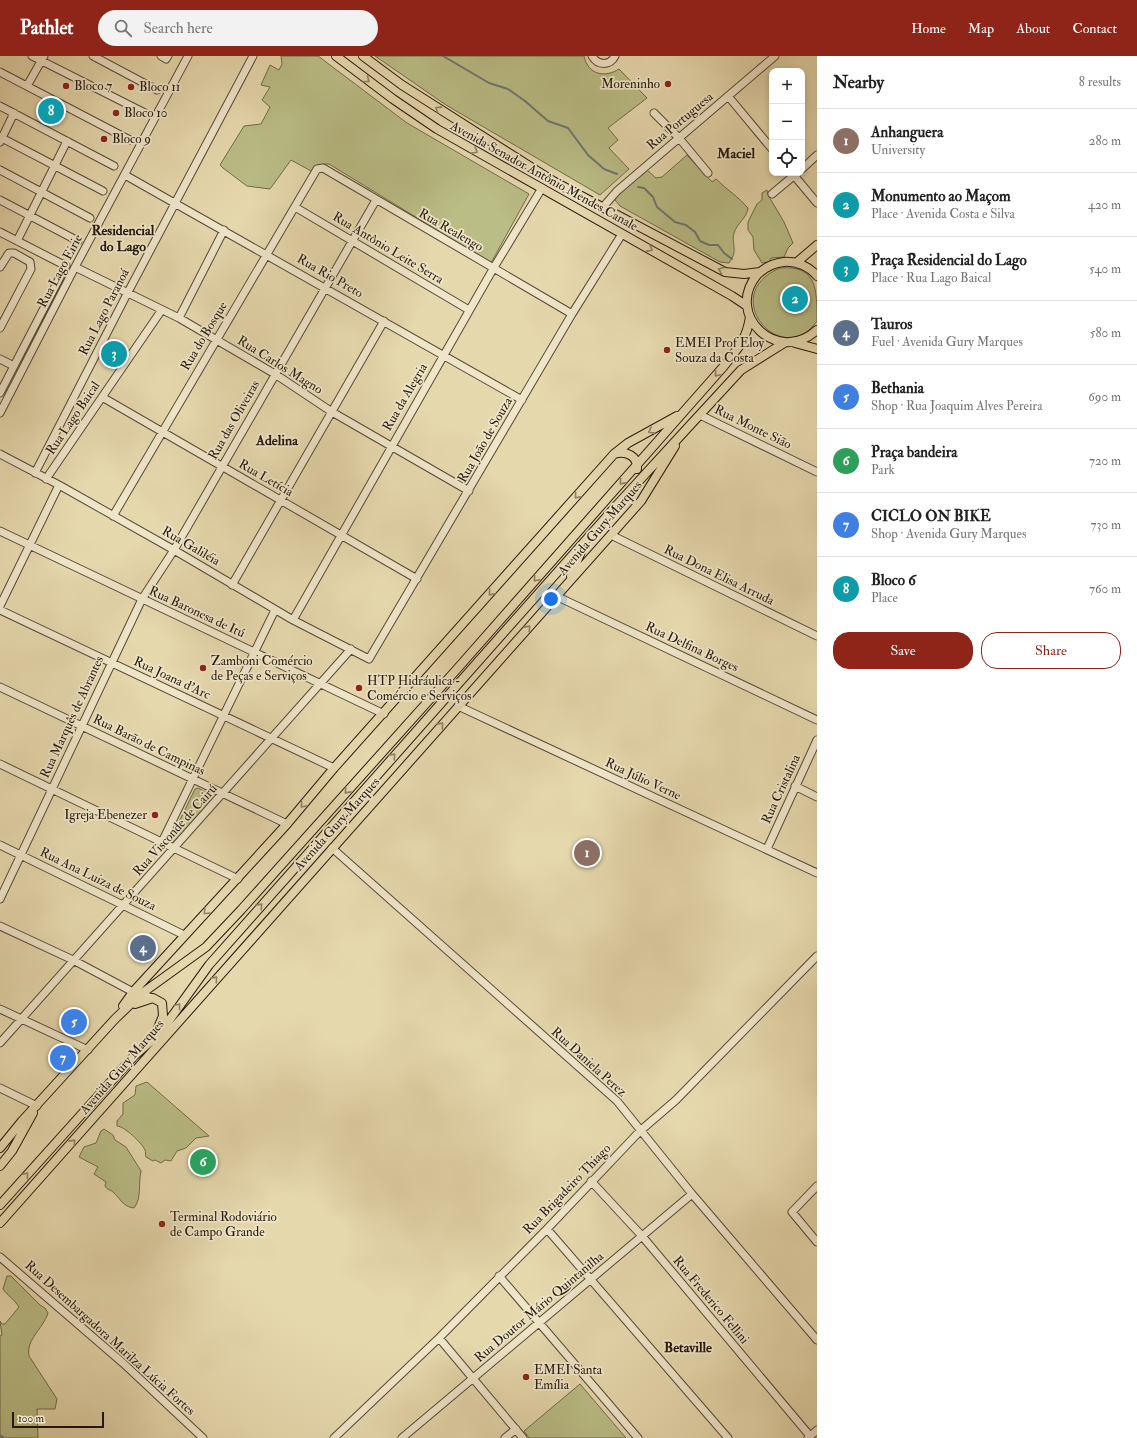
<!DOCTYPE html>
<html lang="en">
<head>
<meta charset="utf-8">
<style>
	:root { --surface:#fff; --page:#f2f2f2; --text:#222; --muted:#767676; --line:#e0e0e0; --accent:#8f2418 }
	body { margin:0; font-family:"IM FELL Double Pica",serif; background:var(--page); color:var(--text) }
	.controls { position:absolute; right:12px; top:12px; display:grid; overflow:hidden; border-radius:8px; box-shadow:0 2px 6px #0003 }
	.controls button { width:36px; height:36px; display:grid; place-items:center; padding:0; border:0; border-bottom:1px solid var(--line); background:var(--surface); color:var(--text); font:20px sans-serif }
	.scale { position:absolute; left:12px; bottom:10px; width:92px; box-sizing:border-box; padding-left:4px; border:2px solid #25190c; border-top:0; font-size:11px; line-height:14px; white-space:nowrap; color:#25190c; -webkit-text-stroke:3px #efe6ca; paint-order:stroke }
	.you { position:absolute; left:551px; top:543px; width:14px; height:14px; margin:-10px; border:3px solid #fff; border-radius:50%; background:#1a73e8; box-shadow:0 0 0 6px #1a73e833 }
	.badge { display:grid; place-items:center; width:26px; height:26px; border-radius:50%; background:var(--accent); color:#fff; font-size:13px; font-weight:700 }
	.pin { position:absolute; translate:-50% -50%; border:2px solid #fff; box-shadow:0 1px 4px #0006 }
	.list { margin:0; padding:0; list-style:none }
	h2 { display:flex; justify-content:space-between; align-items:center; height:52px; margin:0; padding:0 16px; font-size:17px }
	h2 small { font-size:13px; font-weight:400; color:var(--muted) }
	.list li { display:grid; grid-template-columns:26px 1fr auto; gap:12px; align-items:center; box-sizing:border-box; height:64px; padding:0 16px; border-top:1px solid var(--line) }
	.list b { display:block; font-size:15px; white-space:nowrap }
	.list p { margin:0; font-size:13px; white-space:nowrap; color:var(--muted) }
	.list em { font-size:13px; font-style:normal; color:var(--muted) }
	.actions { display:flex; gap:8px; padding:12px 16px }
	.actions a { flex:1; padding:9px 0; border:1px solid var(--accent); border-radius:16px; text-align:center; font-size:14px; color:var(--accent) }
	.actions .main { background:var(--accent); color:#fff }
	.icon { flex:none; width:22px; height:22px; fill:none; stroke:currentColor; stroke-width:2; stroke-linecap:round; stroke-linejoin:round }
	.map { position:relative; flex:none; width:817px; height:1382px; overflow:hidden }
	header { display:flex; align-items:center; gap:24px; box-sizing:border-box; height:56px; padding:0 20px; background:var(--accent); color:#fff }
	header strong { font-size:19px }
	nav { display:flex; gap:22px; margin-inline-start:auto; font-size:14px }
	.search { width:280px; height:36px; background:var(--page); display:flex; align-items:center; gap:10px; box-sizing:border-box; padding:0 14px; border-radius:22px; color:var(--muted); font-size:15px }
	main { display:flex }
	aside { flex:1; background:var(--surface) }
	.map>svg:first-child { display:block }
	.green { fill:#babd86; stroke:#706b49 }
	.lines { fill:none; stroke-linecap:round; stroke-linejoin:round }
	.stream { stroke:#6b7870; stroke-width:2 }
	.minor-casing { stroke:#554934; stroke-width:9 }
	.major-casing { stroke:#25190c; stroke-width:10 }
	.minor { stroke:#efe6ca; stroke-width:7 }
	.major { stroke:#e6d8ad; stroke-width:8 }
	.oneway { stroke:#8f8265 }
	.poi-dot { fill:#8f2418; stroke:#efe6ca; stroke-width:1.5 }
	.labels { text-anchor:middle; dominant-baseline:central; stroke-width:3.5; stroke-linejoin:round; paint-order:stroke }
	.poi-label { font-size:13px; fill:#25190c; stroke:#efe6ca; text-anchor:start }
	.street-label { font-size:13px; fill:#25190c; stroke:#efe6ca }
	.neighbourhood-label { font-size:14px; font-weight:bold; fill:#25190c; stroke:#efe6ca }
</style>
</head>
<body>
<header>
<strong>Pathlet</strong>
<div class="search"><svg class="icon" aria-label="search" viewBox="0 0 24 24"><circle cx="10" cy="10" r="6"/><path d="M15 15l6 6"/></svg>Search here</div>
<nav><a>Home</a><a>Map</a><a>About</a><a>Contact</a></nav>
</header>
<main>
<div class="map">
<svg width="817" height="1382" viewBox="0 0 817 1382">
	<rect width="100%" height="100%" fill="#e6d8ad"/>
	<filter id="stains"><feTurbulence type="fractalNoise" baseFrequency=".005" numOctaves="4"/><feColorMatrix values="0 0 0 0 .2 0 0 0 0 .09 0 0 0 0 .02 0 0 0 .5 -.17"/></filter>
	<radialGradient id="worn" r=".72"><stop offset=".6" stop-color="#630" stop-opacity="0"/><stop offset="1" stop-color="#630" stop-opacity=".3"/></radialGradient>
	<!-- green -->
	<path class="green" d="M281 0H318L407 67 529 138 491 207 329 108H323L311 115 291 104 270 133 247 130 223 112 220 109 244 70 261 68 270 51 262 44 270 31 261 29 270 9 279 14 282 8Z
		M375 0H584C588 19 605 22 619 13L647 42 608 72 618 84 609 92 629 113 600 139 446 49Z
		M687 99 712 126 716 123C727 134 739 141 748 152 747 162 737 167 734 177 731 190 739 193 729 207L720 206 620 150 615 144 616 141 646 113 656 122 662 121Z
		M767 134 768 139 784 166 793 187 788 192 784 201 771 202 769 206 762 207 754 194 753 181 748 174V166L757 148 762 144V137Z
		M780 212C817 209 817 233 817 265 782 315 716 239 780 212Z
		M198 732 212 739 213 742 175 785H172L171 782 195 733Z
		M147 1026 209 1080 196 1082 186 1092 177 1095 171 1105 165 1104 161 1107 155 1104 153 1105 146 1101C145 1098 146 1096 145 1094 142 1087 124 1070 117 1070V1065L123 1058V1047L135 1039 136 1030Z
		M104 1073 113 1079 115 1084 126 1091 141 1115C138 1128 142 1142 134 1152 123 1151 121 1143 113 1136 110 1133 108 1135 105 1130L106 1126 94 1118 98 1111 79 1101 84 1091 96 1087 101 1075Z
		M202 1095 209 1098 210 1104 200 1116 196 1102Z
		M7 1220H11L40 1249 45 1252 48 1257C43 1273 26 1283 29 1300L57 1343 55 1353H37L38 1382H0V1280L2 1279 0 1265 2 1268H5L19 1251C14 1243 7 1239 3 1233Z
		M580 1328 626 1382H529L524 1375Z"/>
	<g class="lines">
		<!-- stream -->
		<path class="stream" d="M443 0 489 27 508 33 525 45 548 65 568 72 588 99 604 113 617 118
			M638 131 644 132 653 141 657 151 675 166 686 169 695 176 700 185 709 189H718L724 197 732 203
			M0 1379 4 1382"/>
		<!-- minor casing -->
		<g class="minor-casing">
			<path id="minor" d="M32 0 145 57
				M93 0 157 34
				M161 0 166 3 168 0
				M592 0C598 10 610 10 615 0
				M0 16 130 84
				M27 30 44 0
				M728 40 772 93
				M0 50 114 110
				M654 57 679 82 708 117
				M0 81 103 135
				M0 86 14 57
				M802 113 817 99
				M0 114 90 162
				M792 117 817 147
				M125 119 522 344
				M772 138 797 117
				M0 144 78 185
				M295 151 469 254
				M603 151 617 135 775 0
				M0 176 66 210
				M17 185 67 85
				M0 211 9 197H14L30 206 31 213 0 272
				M75 211 179 262 275 318 332 356 469 435
				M179 262 224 174
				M0 303 14 310
				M0 337 60 221
				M102 341 417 523
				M0 357 75 211 188 0
				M700 359 817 416
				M0 398 59 429 174 494 293 564 369 603 572 258 622 178
				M35 417 127 238 253 0
				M46 423 161 255
				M113 460 317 113 323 112 572 258
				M0 475 384 658
				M611 479 817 580
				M232 529 384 265
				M556 540 817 664
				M0 550 59 429
				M0 554 334 712
				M293 564 493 213 542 132
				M0 631 287 768
				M458 650 817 817
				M0 708 238 823
				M795 730 817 741
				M162 786 275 554
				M0 789 184 879
				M332 792 617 1045 692 1138 817 1284
				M767 793 817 684
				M0 843 142 543 174 494 376 144
				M0 870 73 904 133 936 153 942
				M0 953 88 994
				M0 987 351 593
				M0 1032 37 1050
				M591 1125 642 1180 810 1380
				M817 1130 792 1156 817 1186
				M547 1173 728 1382
				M0 1201 123 1307 203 1382
				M499 1220 638 1382
				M439 1282 523 1382
				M334 1382 439 1282 547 1173 640 1075 676 1044 817 900
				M402 1382 692 1138
				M505 1382 516 1373
				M808 1382 817 1374"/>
		</g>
		<!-- major casing -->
		<g class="major-casing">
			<path id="major" d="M336 0 393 43 437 73 732 240 747 250
				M363 0 402 29 553 125 725 216 744 218 760 216
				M796 207 817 189
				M817 220C809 210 796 205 784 206 774 207 764 212 757 219 724 259 778 310 817 274
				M795 287 817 293
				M614 398C626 394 638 400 637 413
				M571 520 584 488
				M135 948 153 942 162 947 163 960 158 972
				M123 950 133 936 287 768 334 712 614 398 628 387 677 360
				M0 1092 22 1065 115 963 141 938 206 891 241 854 457 613 724 310C738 292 746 285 750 261
				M0 1110 12 1095 33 1057
				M0 1149 134 1000 160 977 209 909 616 450 682 378 741 314 784 287
				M0 1167 641 445 675 390"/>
		</g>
		<!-- minor -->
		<use href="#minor" class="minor"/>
		<!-- major -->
		<use href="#major" class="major"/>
	</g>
	<!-- one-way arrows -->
	<defs><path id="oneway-chevron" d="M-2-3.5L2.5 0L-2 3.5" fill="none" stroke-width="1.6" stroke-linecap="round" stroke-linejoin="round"/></defs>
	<g class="oneway">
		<use href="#oneway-chevron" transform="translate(367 24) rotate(37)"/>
		<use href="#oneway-chevron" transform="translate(438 53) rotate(-147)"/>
		<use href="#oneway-chevron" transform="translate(475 95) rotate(30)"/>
		<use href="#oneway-chevron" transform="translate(650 193) rotate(29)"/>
		<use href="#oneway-chevron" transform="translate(721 214) rotate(-159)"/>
		<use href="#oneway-chevron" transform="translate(717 318) rotate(131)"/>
		<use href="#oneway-chevron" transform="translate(651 375) rotate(152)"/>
		<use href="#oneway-chevron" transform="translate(622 426) rotate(131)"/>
		<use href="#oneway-chevron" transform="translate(577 440) rotate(131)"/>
		<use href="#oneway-chevron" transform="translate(536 523) rotate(131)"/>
		<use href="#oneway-chevron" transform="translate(491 537) rotate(132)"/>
		<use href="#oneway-chevron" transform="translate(528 572) rotate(-48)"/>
		<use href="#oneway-chevron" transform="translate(441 669) rotate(-48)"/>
		<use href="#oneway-chevron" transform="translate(393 700) rotate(-48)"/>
		<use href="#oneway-chevron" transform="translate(347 735) rotate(132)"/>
		<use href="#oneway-chevron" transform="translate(303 749) rotate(130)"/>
		<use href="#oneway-chevron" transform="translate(260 850) rotate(-48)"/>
		<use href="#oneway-chevron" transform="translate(206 856) rotate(134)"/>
		<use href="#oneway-chevron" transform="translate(215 923) rotate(-48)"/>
		<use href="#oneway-chevron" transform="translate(178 950) rotate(-53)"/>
		<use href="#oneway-chevron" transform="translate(73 1086) rotate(-48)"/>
		<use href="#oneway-chevron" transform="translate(26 1119) rotate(-49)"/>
	</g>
	<!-- markers -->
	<g class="poi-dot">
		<circle cx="668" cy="28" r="4"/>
		<circle cx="66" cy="30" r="4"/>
		<circle cx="131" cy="31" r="4"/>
		<circle cx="116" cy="57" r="4"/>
		<circle cx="104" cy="83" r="4"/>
		<circle cx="667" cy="294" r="4"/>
		<circle cx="203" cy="612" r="4"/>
		<circle cx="359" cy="632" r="4"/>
		<circle cx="155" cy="759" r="4"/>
		<circle cx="162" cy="1168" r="4"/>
		<circle cx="526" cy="1321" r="4"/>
	</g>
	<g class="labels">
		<!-- poi labels -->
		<g class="poi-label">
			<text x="660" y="28" text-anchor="end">Moreninho</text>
			<text x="74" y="30">Bloco 7</text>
			<text x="139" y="31">Bloco 11</text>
			<text x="124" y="57">Bloco 10</text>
			<text x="112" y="83">Bloco 9</text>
			<text x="675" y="287">EMEI Prof Eloy<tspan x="675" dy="15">Souza da Costa</tspan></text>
			<text x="211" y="605">Zamboni Comércio<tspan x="211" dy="15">de Peças e Serviços</tspan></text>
			<text x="367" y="625">HTP Hidráulica -<tspan x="367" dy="15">Comércio e Serviços</tspan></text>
			<text x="147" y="759" text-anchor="end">Igreja Ebenezer</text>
			<text x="170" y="1161">Terminal Rodoviário<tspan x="170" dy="15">de Campo Grande</tspan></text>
			<text x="534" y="1314">EMEI Santa<tspan x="534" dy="15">Emília</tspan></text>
		</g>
		<!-- street labels -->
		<g class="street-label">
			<text transform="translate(680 65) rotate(-40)">Rua Portuguesa</text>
			<text transform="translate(544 120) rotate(29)">Avenida Senador Antônio Mendes Canale</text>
			<text transform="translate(451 174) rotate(30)">Rua Realengo</text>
			<text transform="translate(388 192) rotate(31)">Rua Antônio Leite Serra</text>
			<text transform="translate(60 215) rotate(-62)">Rua Lago Eirie</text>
			<text transform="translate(330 220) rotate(30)">Rua Rio Preto</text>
			<text transform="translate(104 256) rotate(-63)">Rua Lago Paranoá</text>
			<text transform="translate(204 280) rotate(-59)">Rua do Bosque</text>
			<text transform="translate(280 309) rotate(32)">Rua Carlos Magno</text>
			<text transform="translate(405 341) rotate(-60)">Rua da Alegria</text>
			<text transform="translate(73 362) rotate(-56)">Rua Lago Baical</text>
			<text transform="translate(234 364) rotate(-60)">Rua das Oliveiras</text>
			<text transform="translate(753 371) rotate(26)">Rua Monte Sião</text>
			<text transform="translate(485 384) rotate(-60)">Rua João de Souza</text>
			<text transform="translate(266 422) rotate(30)">Rua Letícia</text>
			<text transform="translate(600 472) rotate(-49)">Avenida Gury Marques</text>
			<text transform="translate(191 490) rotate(30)">Rua Galiléia</text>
			<text transform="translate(719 519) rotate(26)">Rua Dona Elisa Arruda</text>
			<text transform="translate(197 556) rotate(25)">Rua Baronesa de Itú</text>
			<text transform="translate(692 591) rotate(25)">Rua Delfina Borges</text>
			<text transform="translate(172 622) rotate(25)">Rua Joana d'Arc</text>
			<text transform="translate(72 661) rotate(-65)">Rua Marquês de Abrantes</text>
			<text transform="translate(149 689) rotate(26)">Rua Barão de Campinas</text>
			<text transform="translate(643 723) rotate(25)">Rua Júlio Verne</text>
			<text transform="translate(781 733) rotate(-65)">Rua Cristalina</text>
			<text transform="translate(337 768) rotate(-48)">Avenida Gury Marques</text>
			<text transform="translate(175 774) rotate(-48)">Rua Visconde de Cairú</text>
			<text transform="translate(98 823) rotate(26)">Rua Ana Luiza de Souza</text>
			<text transform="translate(589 1006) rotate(42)">Rua Daniela Perez</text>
			<text transform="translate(122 1011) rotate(-49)">Avenida Gury Marques</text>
			<text transform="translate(567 1133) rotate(-46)">Rua Brigadeiro Thiago</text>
			<text transform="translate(711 1244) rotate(50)">Rua Frederico Fellini</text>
			<text transform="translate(539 1251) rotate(-40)">Rua Doutor Mário Quintanilha</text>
			<text transform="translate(110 1282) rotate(42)">Rua Desembargadora Marilza Lúcia Fortes</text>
		</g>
		<!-- neighbourhood labels -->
		<g class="neighbourhood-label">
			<text x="736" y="97">Maciel</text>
			<text x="123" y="174">Residencial<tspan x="123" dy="16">do Lago</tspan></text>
			<text x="277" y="384">Adelina</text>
			<text x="688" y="1291">Betaville</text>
		</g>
	</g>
	<rect width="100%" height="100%" filter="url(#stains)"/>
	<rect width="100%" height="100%" fill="url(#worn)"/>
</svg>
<div class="controls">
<button>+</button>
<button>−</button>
<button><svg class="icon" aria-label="locate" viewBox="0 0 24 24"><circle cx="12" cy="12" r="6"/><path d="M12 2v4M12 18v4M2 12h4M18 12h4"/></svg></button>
</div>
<div class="scale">100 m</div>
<div class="you"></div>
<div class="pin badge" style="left:587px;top:797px;background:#8d6e63">1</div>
<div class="pin badge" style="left:795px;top:243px;background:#0f9aa8">2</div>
<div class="pin badge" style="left:114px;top:298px;background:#0f9aa8">3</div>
<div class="pin badge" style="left:143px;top:892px;background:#5c6f8a">4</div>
<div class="pin badge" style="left:74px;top:966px;background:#3f7fe0">5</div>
<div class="pin badge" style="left:203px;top:1106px;background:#2e9e5b">6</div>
<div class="pin badge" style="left:63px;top:1002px;background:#3f7fe0">7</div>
<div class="pin badge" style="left:51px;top:55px;background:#0f9aa8">8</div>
</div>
<aside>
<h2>Nearby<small>8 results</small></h2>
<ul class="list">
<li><span class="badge" style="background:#8d6e63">1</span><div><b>Anhanguera</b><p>University</p></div><em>280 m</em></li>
<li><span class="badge" style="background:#0f9aa8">2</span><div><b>Monumento ao Maçom</b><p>Place · Avenida Costa e Silva</p></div><em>420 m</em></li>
<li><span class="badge" style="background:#0f9aa8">3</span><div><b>Praça Residencial do Lago</b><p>Place · Rua Lago Baical</p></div><em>540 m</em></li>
<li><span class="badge" style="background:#5c6f8a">4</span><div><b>Tauros</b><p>Fuel · Avenida Gury Marques</p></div><em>580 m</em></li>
<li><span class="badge" style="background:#3f7fe0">5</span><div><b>Bethania</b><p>Shop · Rua Joaquim Alves Pereira</p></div><em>690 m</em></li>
<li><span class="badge" style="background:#2e9e5b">6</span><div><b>Praça bandeira</b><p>Park</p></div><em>720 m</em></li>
<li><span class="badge" style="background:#3f7fe0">7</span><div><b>CICLO ON BIKE</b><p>Shop · Avenida Gury Marques</p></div><em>730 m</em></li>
<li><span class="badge" style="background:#0f9aa8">8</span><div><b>Bloco 6</b><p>Place</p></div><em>760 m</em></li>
</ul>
<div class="actions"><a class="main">Save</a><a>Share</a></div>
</aside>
</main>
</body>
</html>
